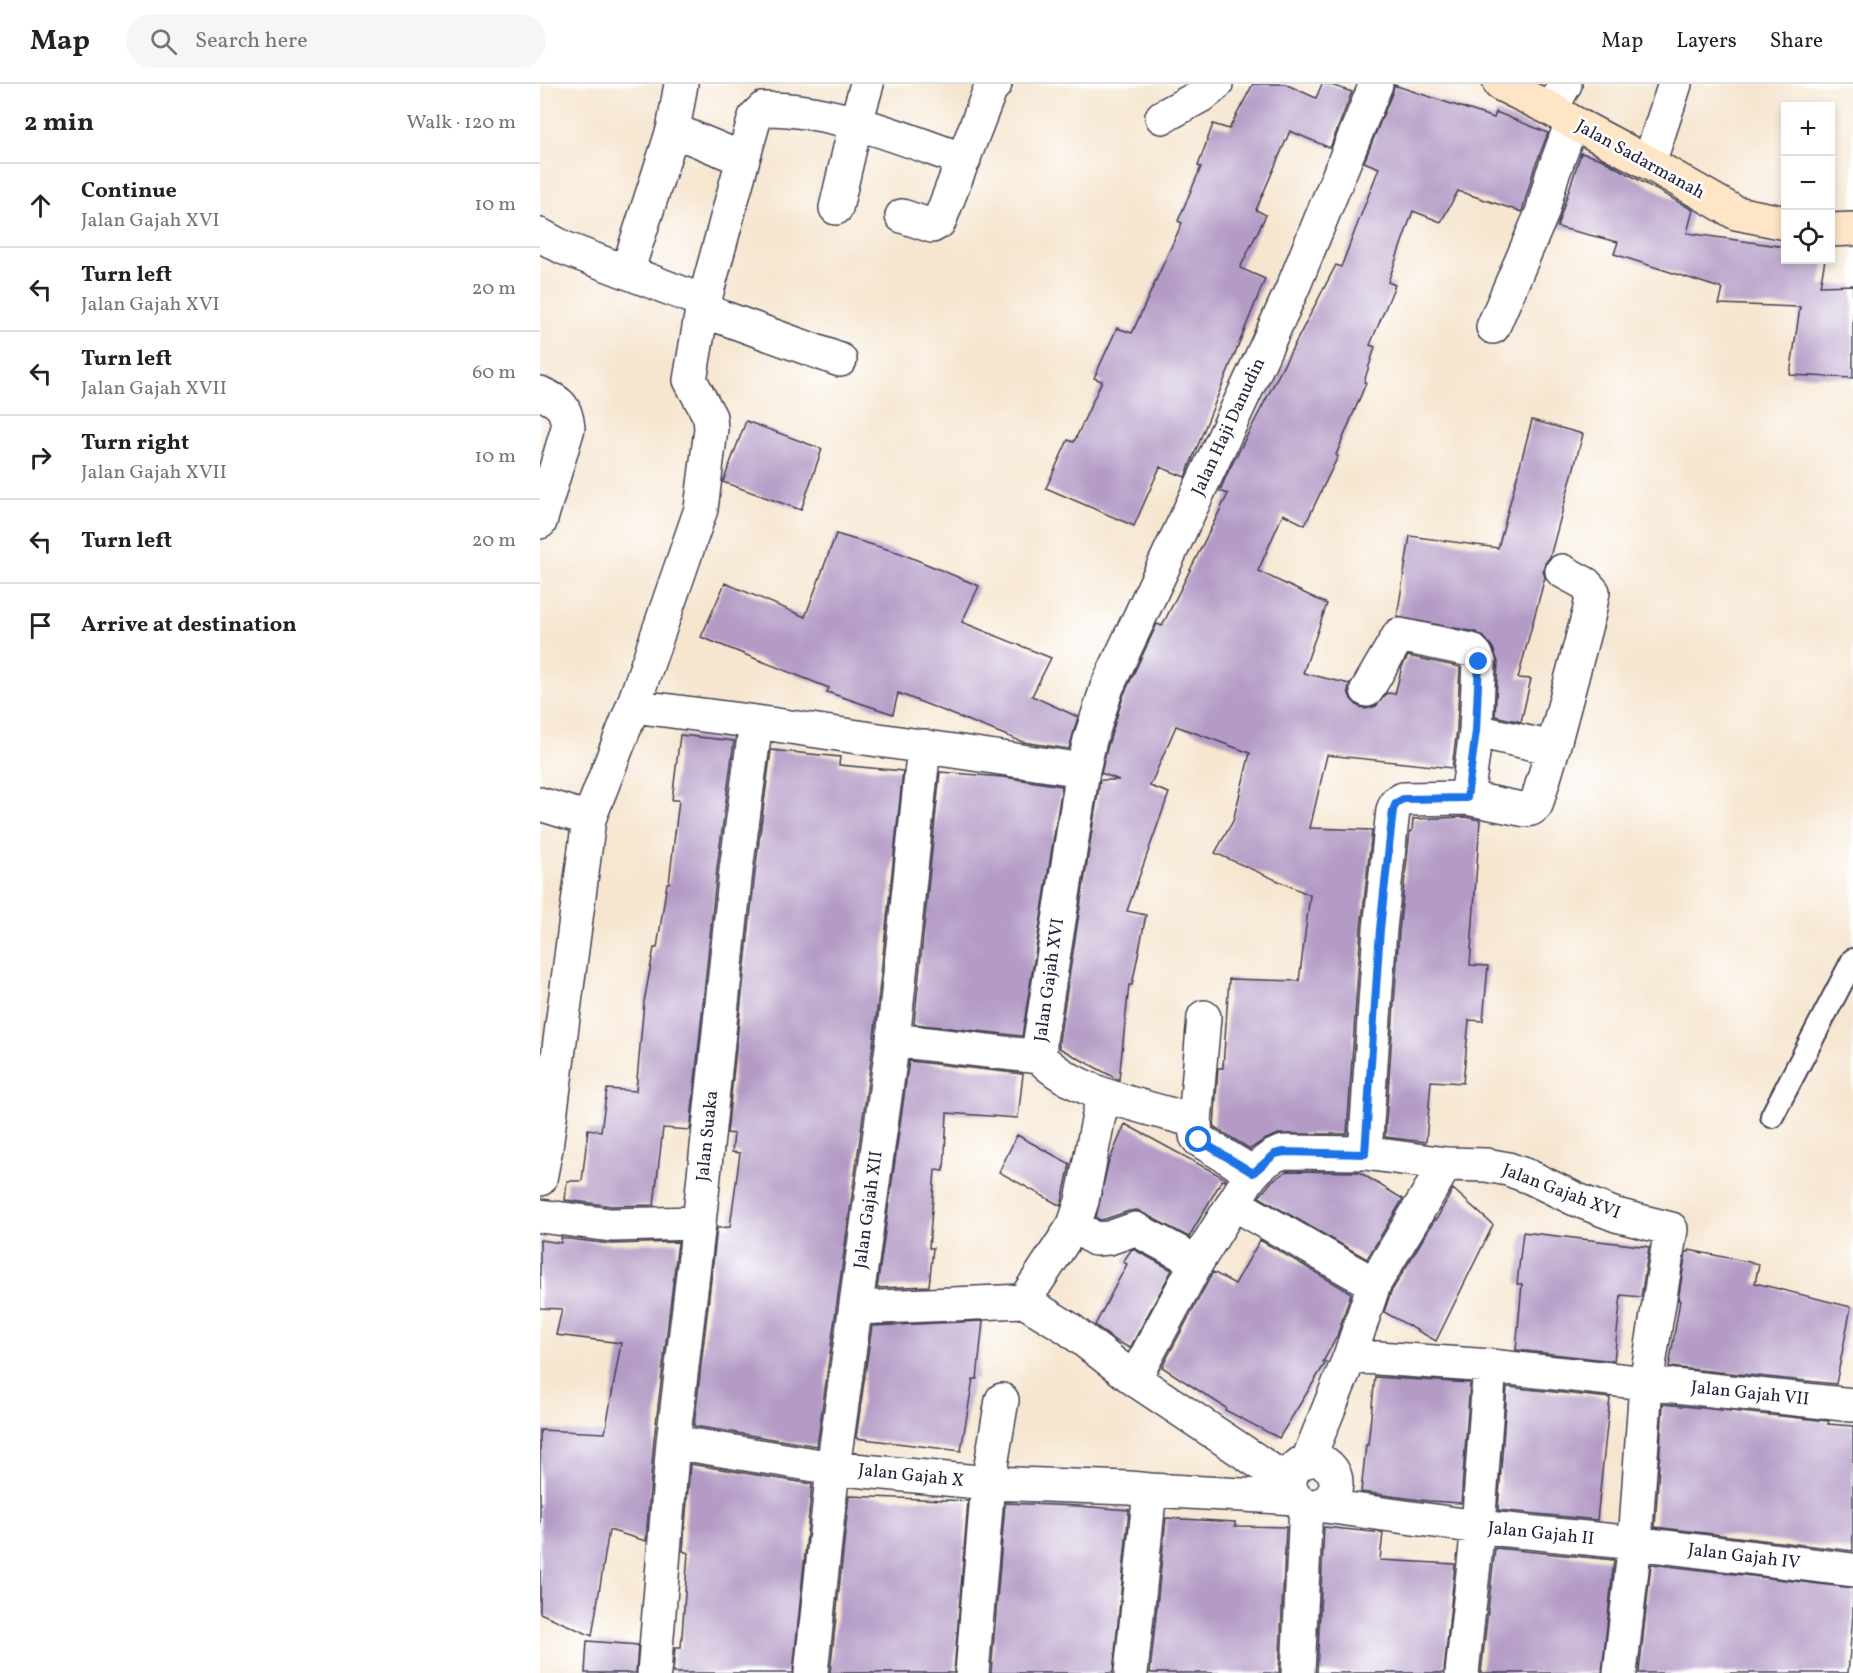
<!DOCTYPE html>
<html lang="en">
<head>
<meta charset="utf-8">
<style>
	:root { --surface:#fff; --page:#f6f6f6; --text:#222; --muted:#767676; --line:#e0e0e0 }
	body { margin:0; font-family:Vollkorn,serif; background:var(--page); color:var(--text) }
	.controls { position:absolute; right:18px; top:18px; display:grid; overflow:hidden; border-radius:0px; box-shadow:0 3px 9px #0003 }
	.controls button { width:54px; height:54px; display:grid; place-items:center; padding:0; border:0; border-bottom:2px solid var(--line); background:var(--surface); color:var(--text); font:30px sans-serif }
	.stop { position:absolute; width:18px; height:18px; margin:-14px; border:4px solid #1a73e8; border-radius:50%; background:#fff }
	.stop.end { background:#1a73e8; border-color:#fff; box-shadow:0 2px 6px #0008 }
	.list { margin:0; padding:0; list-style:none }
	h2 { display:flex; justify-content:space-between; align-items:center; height:78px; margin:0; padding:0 24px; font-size:26px }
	h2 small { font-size:20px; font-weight:400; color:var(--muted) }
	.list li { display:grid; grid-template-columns:39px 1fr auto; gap:18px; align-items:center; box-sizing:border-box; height:84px; padding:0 24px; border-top:2px solid var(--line) }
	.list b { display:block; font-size:22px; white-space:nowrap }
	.list p { margin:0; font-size:20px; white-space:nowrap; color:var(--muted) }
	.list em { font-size:20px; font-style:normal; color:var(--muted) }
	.icon { flex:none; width:33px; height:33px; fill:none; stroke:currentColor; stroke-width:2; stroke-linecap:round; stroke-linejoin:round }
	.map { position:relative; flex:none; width:1313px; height:1589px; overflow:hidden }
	header { display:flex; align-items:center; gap:36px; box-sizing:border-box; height:84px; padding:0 30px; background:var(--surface); border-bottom:2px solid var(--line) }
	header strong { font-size:28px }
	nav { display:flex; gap:33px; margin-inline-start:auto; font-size:21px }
	.search { width:420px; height:54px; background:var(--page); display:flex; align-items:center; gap:15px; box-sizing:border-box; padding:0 21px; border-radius:33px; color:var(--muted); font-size:22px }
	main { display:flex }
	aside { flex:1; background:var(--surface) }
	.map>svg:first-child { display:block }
	.building { fill:#b49bc6 }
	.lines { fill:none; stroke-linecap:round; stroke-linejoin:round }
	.service-casing { stroke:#423f51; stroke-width:26 }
	.minor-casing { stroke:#423f51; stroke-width:36 }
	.secondary-casing { stroke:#423f51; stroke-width:36 }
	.service { stroke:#fff; stroke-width:22 }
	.minor { stroke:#fff; stroke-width:33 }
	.secondary { stroke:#fde5c5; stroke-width:33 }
	.route { stroke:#1a73e8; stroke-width:8 }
	.labels { text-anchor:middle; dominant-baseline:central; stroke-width:5; stroke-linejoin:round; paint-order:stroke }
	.street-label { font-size:18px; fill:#22223b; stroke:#fff }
</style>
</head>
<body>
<header>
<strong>Map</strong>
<div class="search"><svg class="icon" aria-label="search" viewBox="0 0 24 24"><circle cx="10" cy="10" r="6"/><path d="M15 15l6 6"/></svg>Search here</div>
<nav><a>Map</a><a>Layers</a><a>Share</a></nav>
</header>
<main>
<aside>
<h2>2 min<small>Walk · 120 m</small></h2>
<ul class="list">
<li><svg class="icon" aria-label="ahead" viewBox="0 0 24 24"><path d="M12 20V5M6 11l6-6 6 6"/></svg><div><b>Continue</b><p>Jalan Gajah XVI</p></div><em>10 m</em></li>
<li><svg class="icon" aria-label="left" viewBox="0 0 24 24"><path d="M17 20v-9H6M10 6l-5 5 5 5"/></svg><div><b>Turn left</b><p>Jalan Gajah XVI</p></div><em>20 m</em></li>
<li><svg class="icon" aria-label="left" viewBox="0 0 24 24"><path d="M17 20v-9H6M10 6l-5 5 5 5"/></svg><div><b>Turn left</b><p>Jalan Gajah XVII</p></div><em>60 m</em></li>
<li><svg class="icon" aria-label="right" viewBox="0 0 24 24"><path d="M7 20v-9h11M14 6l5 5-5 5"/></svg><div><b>Turn right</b><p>Jalan Gajah XVII</p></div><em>10 m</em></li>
<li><svg class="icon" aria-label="left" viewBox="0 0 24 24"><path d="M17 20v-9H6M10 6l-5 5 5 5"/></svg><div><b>Turn left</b></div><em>20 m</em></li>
<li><svg class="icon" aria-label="arrive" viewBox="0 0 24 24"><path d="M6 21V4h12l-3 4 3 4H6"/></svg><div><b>Arrive at destination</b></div></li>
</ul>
</aside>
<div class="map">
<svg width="1313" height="1589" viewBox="0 0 1313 1589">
	<rect width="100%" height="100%" fill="#fff"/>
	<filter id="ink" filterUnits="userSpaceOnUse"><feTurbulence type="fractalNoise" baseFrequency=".0167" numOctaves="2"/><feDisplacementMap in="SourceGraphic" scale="12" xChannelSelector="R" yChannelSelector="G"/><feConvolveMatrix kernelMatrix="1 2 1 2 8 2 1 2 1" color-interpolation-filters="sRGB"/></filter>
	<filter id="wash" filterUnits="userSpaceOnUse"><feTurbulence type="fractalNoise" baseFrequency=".008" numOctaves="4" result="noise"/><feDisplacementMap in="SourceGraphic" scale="24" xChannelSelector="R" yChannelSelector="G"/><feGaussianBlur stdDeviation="1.35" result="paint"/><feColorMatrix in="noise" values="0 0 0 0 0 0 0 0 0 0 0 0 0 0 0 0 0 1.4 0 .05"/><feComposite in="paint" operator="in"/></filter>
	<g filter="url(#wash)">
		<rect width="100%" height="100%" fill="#f6e6d0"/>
		<g id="blocks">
			<!-- building -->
			<path class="building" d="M713 0H745L776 14 782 0H788L812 8 790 64 750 47 716 126 726 131 700 184 725 195 645 393 620 383 594 442 506 404 528 356 534 358 562 297 554 294 577 244 592 249 642 139 638 137 661 83 658 82 673 40 689 45Z
				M854 1 954 34 956 28 1008 49 994 85 982 128 918 107 901 138 873 127 848 198 855 201 830 261 835 263 824 298 826 299 796 371 798 372 765 441 743 430 718 487 787 520 763 589 810 600 808 607 811 615 818 622 826 625 836 622 847 609 855 610 862 583 868 572 920 583 917 645 912 684 787 671 770 744 832 746 821 844 807 1050H739L724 1056 710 1065 674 1043 678 984H683L689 895 759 897 770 811 675 769 693 737 710 669 636 642 610 702 629 709 587 827 606 831 592 901H589L579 996 519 964V957L560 696H579L561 689 568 661 584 610 617 540 622 542 688 410 680 407 687 390 796 181 801 183 839 84 824 78 853 7Z
				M1041 69 1061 75 1153 126 1147 149 1245 163V176H1285L1280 202 1313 201V294L1250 291 1260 223 1179 220 1183 205 1074 170 1078 158 1017 143Z
				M992 336 1043 350 1010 473 1005 479 1003 487 1005 493 978 594 991 595 981 638 955 632 958 578 953 564 944 553 935 548 857 533 870 452 958 464Z
				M206 337 282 365 261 426 183 398Z
				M296 450 360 469 439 502 422 538 511 574 492 612 538 633 529 665 483 658 358 609 353 630 287 608 289 604 161 553 185 499 265 533Z
				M140 651 194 657 177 784 150 1046 123 1044 114 1121 72 1122 25 1116 27 1097H42L48 1045 61 1047 67 1005 96 1007 104 918 114 864H117L127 799H129L139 716H132Z
				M231 666 300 673 299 681 363 687 334 954 277 1362 154 1342 177 1144 190 1143 200 1069 192 1068 194 1050 187 1049 215 788Z
				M400 688 463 693 522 702 482 952 374 940Z
				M925 733 940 736 930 881 948 882 943 937 929 936 923 999 891 997 886 1058 845 1053 859 847 870 747H872L873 735Z
				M369 977 483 990 478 1034 407 1029 404 1087 395 1086 389 1164H393L389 1202 337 1204Z
				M585 1040 686 1095 685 1097 682 1096 649 1153 597 1126 589 1127 565 1135 560 1136 556 1133 568 1080Z
				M477 1051 530 1080 521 1122 459 1088Z
				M747 1087 819 1088 863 1115 827 1175 719 1113 732 1097Z
				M913 1105 953 1141 896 1257 844 1228 851 1208 895 1135 896 1136Z
				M983 1148 1109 1163 1101 1213 1081 1211 1074 1277 976 1266 982 1200H977Z
				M21 1154 71 1160 138 1158 114 1356 106 1457 69 1446 52 1552 0 1529V1346L65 1349 81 1259 16 1251 22 1225 0 1224V1156L21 1159Z
				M720 1156 811 1209 797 1252 783 1278H786L739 1354 685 1326 686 1324 622 1283 673 1188 695 1200Z
				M593 1165 632 1186 590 1264 574 1256 555 1241 587 1180 583 1178 591 1166Z
				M1149 1166 1219 1180 1215 1199 1311 1223 1296 1300 1129 1283 1140 1216H1138L1146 1168H1149Z
				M443 1237 437 1295H433L421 1367 316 1354 332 1242Z
				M835 1293 930 1299 921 1419 889 1417 821 1408 826 1361H828Z
				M967 1303 1070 1314 1057 1436 958 1426Z
				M1123 1320 1289 1337 1288 1340 1313 1342V1467L1115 1443Z
				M150 1380 272 1400 253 1589H133L135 1564H141L148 1469 143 1467Z
				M309 1412 428 1417 414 1589H290Z
				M465 1419 539 1422 589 1426 573 1589H451Z
				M626 1434 695 1438V1442L746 1443 739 1589H610Z
				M784 1443 843 1449 840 1476 915 1480 904 1589H777Z
				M955 1464 1074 1476 1062 1589H941Z
				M1111 1480 1313 1504V1531L1308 1589H1099Z
				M47 1557 98 1561 96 1589H45Z"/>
		</g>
	</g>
	<g filter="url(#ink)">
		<use href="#blocks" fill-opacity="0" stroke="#423f51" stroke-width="1.5"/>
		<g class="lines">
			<!-- service casing -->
			<g class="service-casing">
				<path id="service" d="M1232 1032 1313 876"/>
			</g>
			<!-- minor casing -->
			<g class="minor-casing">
				<path id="minor" d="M1011 25 1025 0
					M622 33 664 10 676 0
					M203 75 215 33 223 25C291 24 361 54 424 76
					M1109 79 1135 0
					M296 124 316 38 327 0
					M362 132 392 142 399 138 450 6 455 0
					M0 151 24 164 165 218
					M87 188 133 46 141 0
					M162 226 300 276
					M953 243 1002 129 1012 92 1032 38
					M0 309C20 318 26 322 28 344L0 438
					M93 622 216 638 196 786 159 1139 133 1358 114 1589
					M216 638 543 686
					M1013 664 1049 529 1053 508 1046 500 1022 487
					M927 714 936 647
					M0 720 49 735
					M664 933 655 1037 656 1052 659 1056 713 1089
					M353 956 500 973
					M655 1037C609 1024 532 1009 500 973V956L543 686 550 656 567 603 721 274 754 201 836 0
					M825 1069 840 845 853 726 856 719 863 715 927 714 986 726 991 725 996 721 1013 664 936 647 939 578 936 571 931 566 859 551 827 606
					M0 1095 6 1064 49 735 93 622 161 425 171 345 170 333 150 296 162 226 203 75 133 46
					M693 1119 834 1200
					M0 1132 71 1141 159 1139
					M534 1141 555 1155 569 1154 595 1145 657 1178
					M484 1217 534 1141 542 1117 563 1011
					M316 1224 484 1217 528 1244 594 1295
					M810 1272 950 1282 1106 1299 1095 1459 1313 1486
					M133 1358 293 1384 448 1399 589 1404 610 1406
					M768 1376 810 1272 834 1200 906 1080
					M750 1399a23 23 0 1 1 46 0a23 23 0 1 1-46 0Z
					M750 1399 594 1295 657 1178 707 1097C716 1085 728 1072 744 1068L825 1069 906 1080 946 1081 968 1085 990 1093 1035 1115 1076 1131 1131 1145 1106 1299 1313 1321
					M778 1421 938 1443 1095 1459 1080 1589
					M271 1589 293 1384 353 956 384 662
					M432 1589 448 1399 462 1316
					M591 1589 610 1406 756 1414
					M758 1589 766 1421
					M922 1589 938 1443 950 1282"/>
			</g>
			<!-- secondary casing -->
			<g class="secondary-casing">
				<path id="secondary" d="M960 0 1011 25 1032 38 1109 79 1196 129 1246 139
					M1290 146 1313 145"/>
			</g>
			<!-- service -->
			<use href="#service" class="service"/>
			<!-- minor -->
			<use href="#minor" class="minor"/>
			<!-- secondary -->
			<use href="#secondary" class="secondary"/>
		</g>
	</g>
	<g class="lines" filter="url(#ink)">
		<!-- route -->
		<path class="route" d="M659 1056 713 1089 735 1070 744 1068 825 1070 840 845 853 726 856 719 863 715 927 714 936 647 939 578"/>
	</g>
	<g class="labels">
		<!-- street labels -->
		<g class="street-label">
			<text transform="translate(1100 76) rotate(29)">Jalan Sadarmanah</text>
			<text transform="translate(689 343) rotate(-65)">Jalan Haji Danudin</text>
			<text transform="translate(510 896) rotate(-82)">Jalan Gajah XVI</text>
			<text transform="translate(168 1052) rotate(-84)">Jalan Suaka</text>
			<text transform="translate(1021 1108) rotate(21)">Jalan Gajah XVI</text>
			<text transform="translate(329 1126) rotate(-82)">Jalan Gajah XII</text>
			<text transform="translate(1210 1310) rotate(6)">Jalan Gajah VII</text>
			<text transform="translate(371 1392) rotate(6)">Jalan Gajah X</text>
			<text transform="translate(1001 1450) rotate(6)">Jalan Gajah II</text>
			<text transform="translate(1204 1473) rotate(7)">Jalan Gajah IV</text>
		</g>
	</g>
</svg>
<div class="controls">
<button>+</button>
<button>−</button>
<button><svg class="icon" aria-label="locate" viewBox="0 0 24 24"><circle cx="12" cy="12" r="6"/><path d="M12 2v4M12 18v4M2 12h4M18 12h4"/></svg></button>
</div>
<div class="stop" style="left:659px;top:1056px"></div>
<div class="stop end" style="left:939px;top:578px"></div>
</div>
</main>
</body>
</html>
